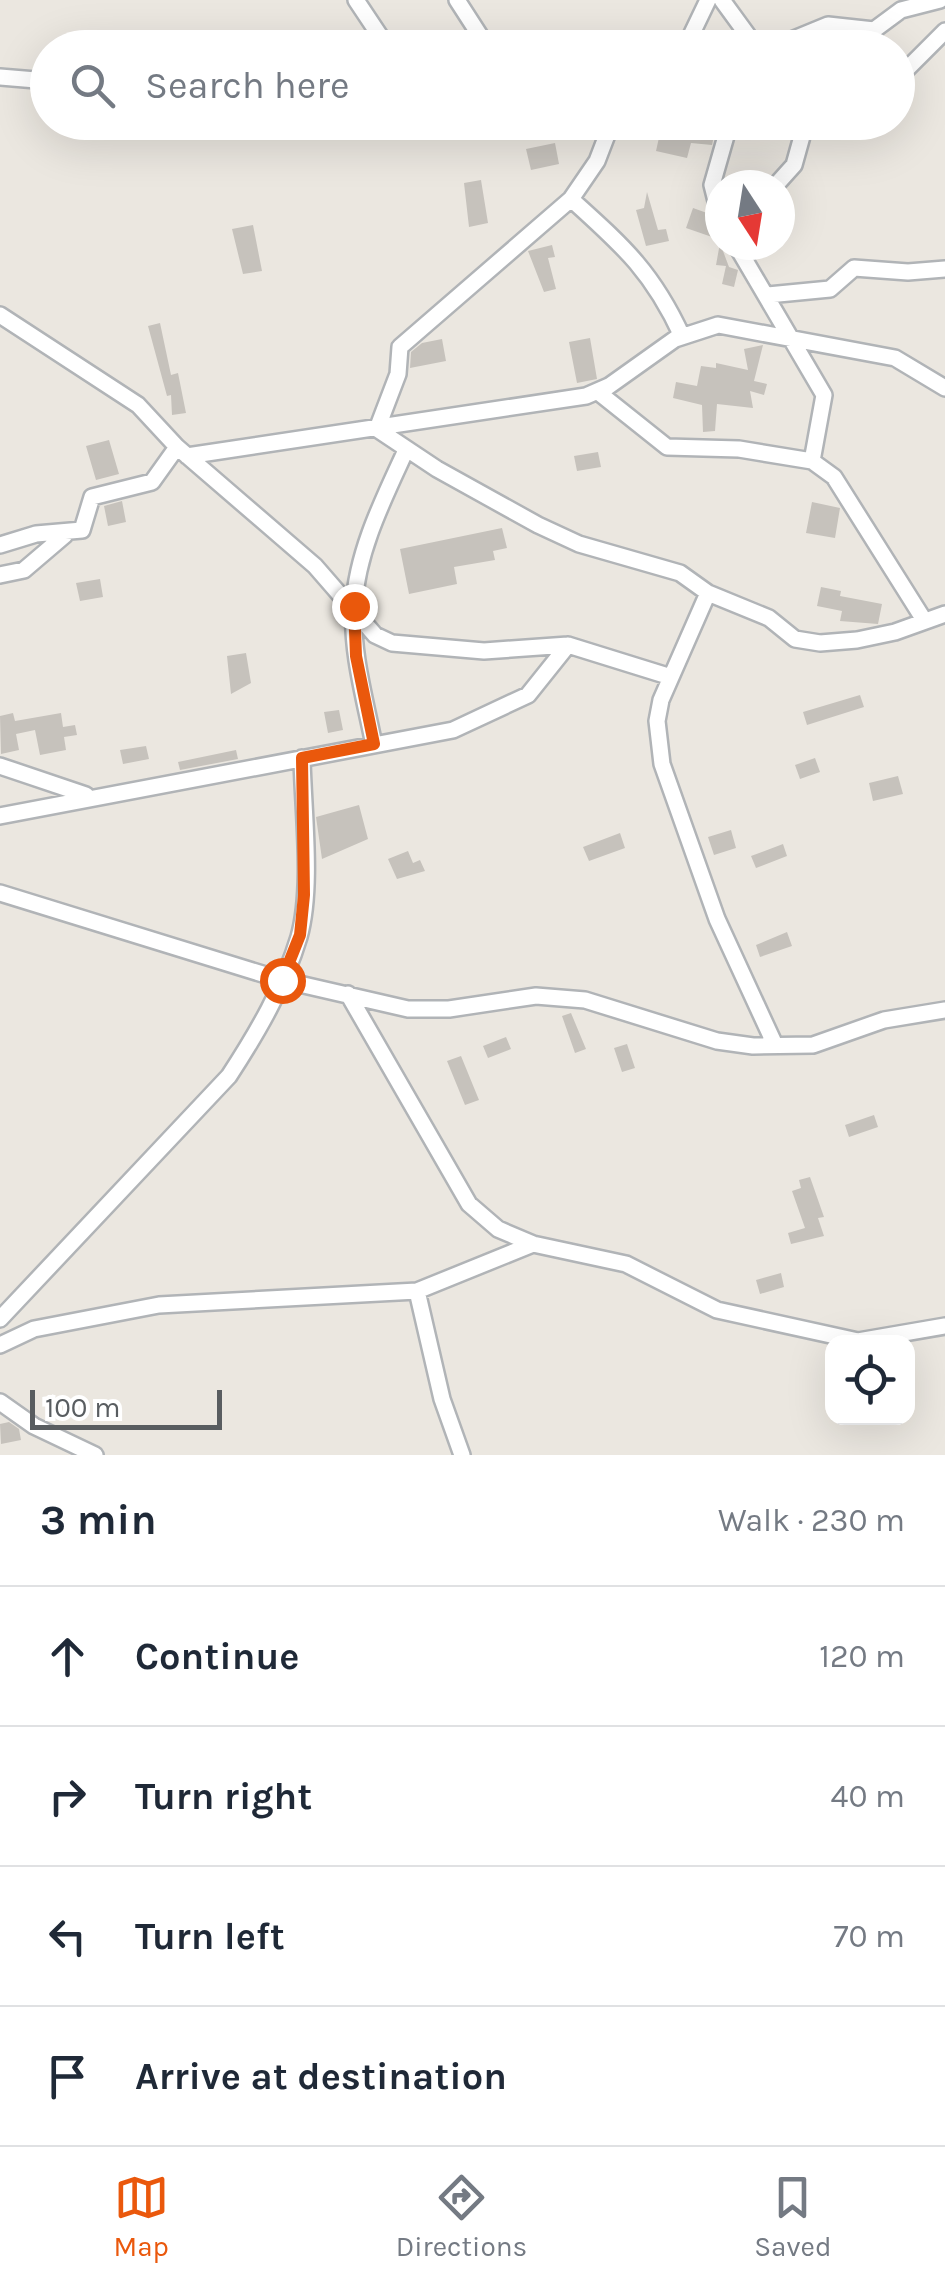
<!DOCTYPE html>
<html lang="en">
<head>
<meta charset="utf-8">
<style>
	:root { --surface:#fff; --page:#f2f2f3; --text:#1f2937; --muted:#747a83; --line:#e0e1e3; --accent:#ea580c }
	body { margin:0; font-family:Karla,sans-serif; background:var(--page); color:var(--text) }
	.controls { position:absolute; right:30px; bottom:30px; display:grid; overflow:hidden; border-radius:20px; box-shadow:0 10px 40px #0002 }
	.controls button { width:90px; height:90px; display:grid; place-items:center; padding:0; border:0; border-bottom:2px solid var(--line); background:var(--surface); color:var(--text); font:50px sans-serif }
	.compass { position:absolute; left:705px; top:170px; width:90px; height:90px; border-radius:50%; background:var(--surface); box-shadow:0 10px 40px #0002; rotate:168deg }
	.scale { position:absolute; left:30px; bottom:25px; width:192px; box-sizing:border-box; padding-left:10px; border:5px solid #595d60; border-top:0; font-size:28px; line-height:35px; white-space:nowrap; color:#595d60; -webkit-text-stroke:8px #fff; paint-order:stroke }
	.stop { position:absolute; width:30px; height:30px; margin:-22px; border:8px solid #ea580c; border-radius:50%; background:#fff }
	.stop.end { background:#ea580c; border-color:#fff; box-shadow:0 2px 10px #0008 }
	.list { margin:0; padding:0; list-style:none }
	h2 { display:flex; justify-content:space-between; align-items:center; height:130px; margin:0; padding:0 40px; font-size:42px }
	h2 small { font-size:32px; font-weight:400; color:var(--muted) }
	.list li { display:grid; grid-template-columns:65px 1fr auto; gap:30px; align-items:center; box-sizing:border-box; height:140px; padding:0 40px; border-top:2px solid var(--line) }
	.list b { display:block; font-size:38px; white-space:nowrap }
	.list em { font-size:32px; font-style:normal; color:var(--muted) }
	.icon { flex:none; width:55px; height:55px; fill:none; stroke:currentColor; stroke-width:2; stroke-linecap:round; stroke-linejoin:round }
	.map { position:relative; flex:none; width:945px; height:1455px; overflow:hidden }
	.search { position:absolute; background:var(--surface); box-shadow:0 10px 40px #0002; left:30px; right:30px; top:30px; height:110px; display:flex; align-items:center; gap:25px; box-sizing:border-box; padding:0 35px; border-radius:55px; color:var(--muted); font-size:38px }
	.sheet { height:690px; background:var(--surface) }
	nav { display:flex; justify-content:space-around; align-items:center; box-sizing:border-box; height:140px; border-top:2px solid var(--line); background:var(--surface); font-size:28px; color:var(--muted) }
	nav a { display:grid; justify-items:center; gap:5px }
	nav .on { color:var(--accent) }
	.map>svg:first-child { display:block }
	.building { fill:#c6c2bc }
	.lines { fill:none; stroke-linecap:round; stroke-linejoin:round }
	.street-casing { stroke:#b1b4b7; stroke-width:20 }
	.street { stroke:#fff; stroke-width:15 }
	.route { stroke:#ea580c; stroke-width:12 }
</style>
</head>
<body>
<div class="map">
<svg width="945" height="1455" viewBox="0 0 945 1455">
	<rect width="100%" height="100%" fill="#ebe7e0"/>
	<!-- building -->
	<path class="building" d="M700 122H717L712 145 691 143 687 158 656 151 660 133 682 132 688 124 700 127Z
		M555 143 559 164 531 170 526 149Z
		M481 180 488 223 469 227 464 183Z
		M647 192 658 230 666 229 669 241 646 246 636 210 644 208Z
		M693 208 707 213 716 227 712 237 686 228Z
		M253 225 262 271 243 274 232 229Z
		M720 243 729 267 738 270 734 287 722 284 726 266 716 265Z
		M552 245 555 257 548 258 556 289 544 292 528 251Z
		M160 323 171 375 178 373 186 413 172 415 171 395 167 396 148 326Z
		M590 338 597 379 577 383 569 342Z
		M442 339 446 361 410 368 411 352 422 343Z
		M763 345 754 381 767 384 764 395 750 391 753 408 717 404 715 431 703 432 702 405 673 398 676 382 697 386 701 366 716 368V363L748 370 744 349Z
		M109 440 119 474 96 480 86 446Z
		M598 452 601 467 577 471 574 456Z
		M122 501 126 522 108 526 104 506Z
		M812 502 840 508 835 538 806 533Z
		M502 528 507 548 493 551 495 560 454 567 457 584 409 594 400 549Z
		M100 579 103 597 80 601 76 583Z
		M821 587 841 591 840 596 882 604 878 624 840 621 842 611 817 606Z
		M246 653 251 683 231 694 227 656Z
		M860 695 864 707 807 725 803 712Z
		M339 710 343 730 328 733 324 712Z
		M13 713 15 721 61 713 63 727 75 725 77 735 64 737 66 750 40 755 35 730 16 734 19 750 1 754 0 716Z
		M146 746 149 759 123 764 120 750Z
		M236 750 238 759 180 770 178 762Z
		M815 758 820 772 800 779 795 765Z
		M898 776 903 794 873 801 869 783Z
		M359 805 368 839 322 859 316 817Z
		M731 830 736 848 714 855 708 837Z
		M620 833 625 848 589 861 583 847Z
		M783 844 787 856 756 868 751 856Z
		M408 851 413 863 420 860 425 871 397 879 388 859Z
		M787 932 792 946 760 957 756 945Z
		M571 1013 586 1049 575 1053 562 1016Z
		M506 1037 511 1049 488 1058 483 1046Z
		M627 1044 635 1068 622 1072 614 1048Z
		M461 1056 479 1100 465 1105 447 1061Z
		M874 1115 878 1127 849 1137 845 1125Z
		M810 1177 824 1217 818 1218 824 1236 791 1244 788 1233 805 1228 792 1191 801 1188 799 1180Z
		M781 1273 784 1287 760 1294 756 1280Z
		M9 1422 19 1429 21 1440 1 1444 0 1424Z"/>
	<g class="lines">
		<!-- street casing -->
		<g class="street-casing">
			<path id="street" d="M356 0 388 48
				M457 0 488 48
				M722 0 757 48
				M685 48 708 0
				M772 48 828 25 874 30 901 10 940 0
				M0 77 48 81
				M898 78 945 31
				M297 122 314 127 422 122
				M612 122 597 161 571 199 400 347 398 374 377 429 437 469 538 525 579 544 680 573 708 593 769 618 795 639 820 643 857 640 895 632 945 614
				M628 122H677
				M776 185 794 165 806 122
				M571 199C623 246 652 271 682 336
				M720 217 712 185 730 122
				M736 245 824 395 812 461 834 477 924 620
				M768 295 830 289 854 268 908 272 945 269
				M0 315 138 405 177 447 315 566 375 635 392 643 484 651 568 645 671 677
				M598 392 667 447 739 449 812 461
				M187 456 586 396 609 386 675 339 718 325 895 358 945 388
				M0 545 36 534 82 530 92 497 152 482 177 447
				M0 575 24 570 65 535
				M708 593 661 700 657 721 662 764 717 919 775 1045
				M374 745C365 699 351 652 354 605 357 551 384 498 406 450
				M0 766 86 795
				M0 816 453 730 528 695 568 645
				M0 893 282 980 408 1009H449L536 996 585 1000 717 1041 753 1046 813 1045 884 1020 945 1010
				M348 994 469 1204 498 1229 533 1244 626 1264 717 1310 858 1341 945 1326
				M417 1291 442 1399 462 1455
				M0 1319 229 1076C257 1033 284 987 299 937 313 887 303 811 302 758
				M0 1345 34 1329 159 1305 417 1291 533 1244
				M0 1402 34 1426 95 1455"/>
		</g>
		<!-- street -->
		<use href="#street" class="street"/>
	</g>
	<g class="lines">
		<!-- route -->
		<path class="route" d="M282 980 300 935 304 895 302 758 374 744 356 656 354 606"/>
	</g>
</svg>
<div class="controls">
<button><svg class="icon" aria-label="locate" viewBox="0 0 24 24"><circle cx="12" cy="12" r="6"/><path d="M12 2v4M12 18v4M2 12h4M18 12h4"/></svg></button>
</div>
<svg class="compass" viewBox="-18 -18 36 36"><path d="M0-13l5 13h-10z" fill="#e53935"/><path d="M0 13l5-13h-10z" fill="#747a83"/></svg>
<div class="scale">100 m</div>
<div class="stop" style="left:282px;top:980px"></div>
<div class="stop end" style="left:354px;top:606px"></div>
<div class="search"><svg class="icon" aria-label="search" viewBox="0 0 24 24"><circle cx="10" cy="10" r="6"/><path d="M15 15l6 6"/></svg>Search here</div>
</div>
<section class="sheet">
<h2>3 min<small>Walk · 230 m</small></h2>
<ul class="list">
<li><svg class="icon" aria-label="ahead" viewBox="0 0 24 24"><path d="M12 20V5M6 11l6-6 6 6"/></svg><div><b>Continue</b></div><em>120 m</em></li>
<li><svg class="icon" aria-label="right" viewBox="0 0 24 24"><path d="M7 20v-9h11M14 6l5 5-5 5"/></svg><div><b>Turn right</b></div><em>40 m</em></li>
<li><svg class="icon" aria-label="left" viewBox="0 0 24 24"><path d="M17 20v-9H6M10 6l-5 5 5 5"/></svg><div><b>Turn left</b></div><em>70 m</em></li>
<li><svg class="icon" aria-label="arrive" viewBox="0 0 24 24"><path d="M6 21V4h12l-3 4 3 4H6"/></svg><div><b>Arrive at destination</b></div></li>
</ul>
</section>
<nav>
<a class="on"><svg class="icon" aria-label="map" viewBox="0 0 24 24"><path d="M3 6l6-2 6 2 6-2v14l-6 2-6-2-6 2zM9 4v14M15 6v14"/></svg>Map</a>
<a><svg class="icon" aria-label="directions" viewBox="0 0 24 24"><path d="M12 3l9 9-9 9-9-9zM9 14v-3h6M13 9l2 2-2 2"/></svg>Directions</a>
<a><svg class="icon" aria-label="saved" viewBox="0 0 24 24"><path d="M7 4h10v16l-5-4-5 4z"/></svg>Saved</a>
</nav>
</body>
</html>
